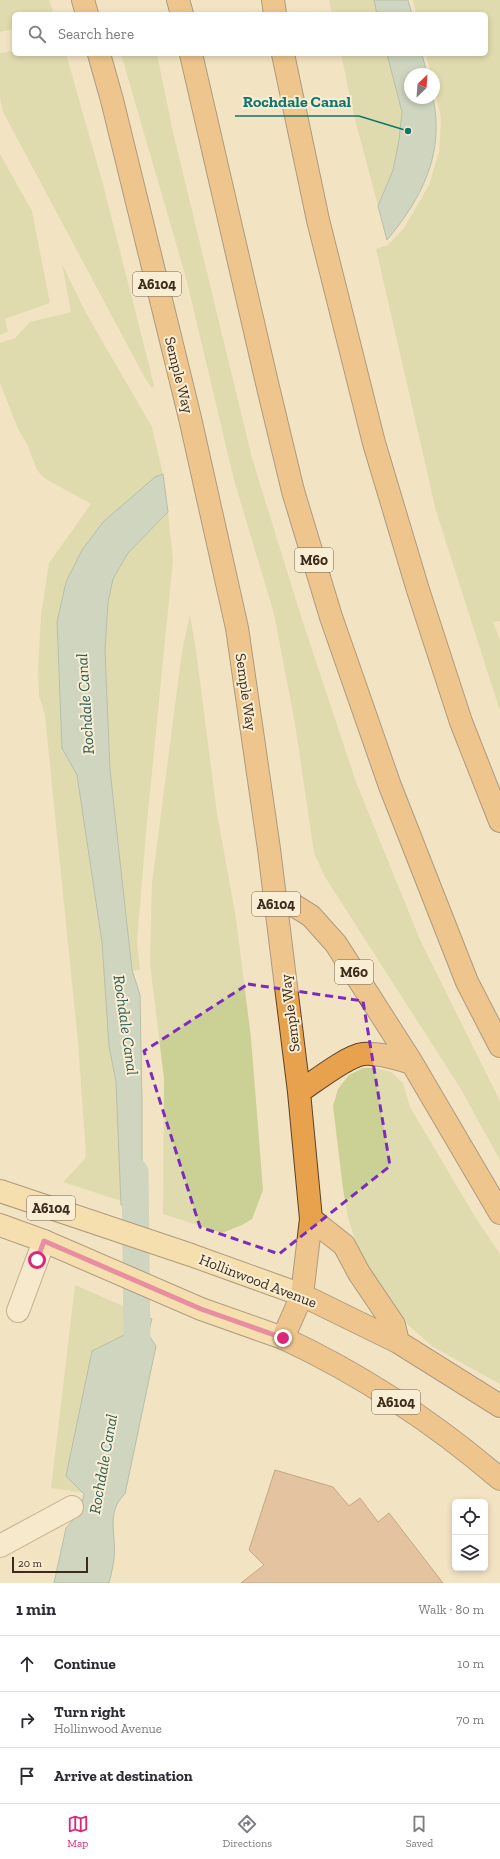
<!DOCTYPE html>
<html lang="en">
<head>
<meta charset="utf-8">
<style>
	:root { --surface:#fff; --page:#f2f2f3; --text:#2b2b33; --muted:#7c7c81; --line:#e1e1e2; --accent:#db2777 }
	body { margin:0; font-family:"Zilla Slab",serif; background:var(--page); color:var(--text) }
	.controls { position:absolute; right:12px; bottom:12px; display:grid; overflow:hidden; border-radius:6px; box-shadow:0 2px 6px #0003 }
	.controls button { width:36px; height:36px; display:grid; place-items:center; padding:0; border:0; border-bottom:1px solid var(--line); background:var(--surface); color:var(--text); font:20px sans-serif }
	.compass { position:absolute; left:404px; top:68px; width:36px; height:36px; border-radius:50%; background:var(--surface); box-shadow:0 2px 6px #0003; rotate:25deg }
	.scale { position:absolute; left:12px; bottom:10px; width:76px; box-sizing:border-box; padding-left:4px; border:2px solid #3d2c1d; border-top:0; font-size:11px; line-height:14px; white-space:nowrap; color:#3d2c1d; -webkit-text-stroke:3px #f9edd3; paint-order:stroke }
	.stop { position:absolute; width:12px; height:12px; margin:-9px; border:3px solid #db2777; border-radius:50%; background:#fff }
	.stop.end { background:#db2777; border-color:#fff; box-shadow:0 1px 4px #0008 }
	.list { margin:0; padding:0; list-style:none }
	h2 { display:flex; justify-content:space-between; align-items:center; height:52px; margin:0; padding:0 16px; font-size:17px }
	h2 small { font-size:13px; font-weight:400; color:var(--muted) }
	.list li { display:grid; grid-template-columns:26px 1fr auto; gap:12px; align-items:center; box-sizing:border-box; height:56px; padding:0 16px; border-top:1px solid var(--line) }
	.list b { display:block; font-size:15px; white-space:nowrap }
	.list p { margin:0; font-size:13px; white-space:nowrap; color:var(--muted) }
	.list em { font-size:13px; font-style:normal; color:var(--muted) }
	.icon { flex:none; width:22px; height:22px; fill:none; stroke:currentColor; stroke-width:2; stroke-linecap:round; stroke-linejoin:round }
	.map { position:relative; flex:none; width:500px; height:1583px; overflow:hidden }
	.search { position:absolute; background:var(--surface); box-shadow:0 2px 6px #0003; left:12px; right:12px; top:12px; height:44px; display:flex; align-items:center; gap:10px; box-sizing:border-box; padding:0 14px; border-radius:6px; color:var(--muted); font-size:15px }
	.sheet { height:220px; background:var(--surface) }
	nav { display:flex; justify-content:space-around; align-items:center; box-sizing:border-box; height:56px; border-top:1px solid var(--line); background:var(--surface); font-size:11px; color:var(--muted) }
	nav a { display:grid; justify-items:center; gap:2px }
	nav .on { color:var(--accent) }
	.map>svg:first-child { display:block }
	.green { fill:#cbd195 }
	.water { fill:#a5c4bb; stroke:#6b9489 }
	.lines { fill:none; stroke-linecap:round; stroke-linejoin:round }
	.canal { stroke:#a5c4bb; stroke-width:27 }
	.building { fill:#d39b75; stroke:#8f5c3b }
	.minor-casing { stroke:#8e7458; stroke-width:24 }
	.major-casing { stroke:#5b422c; stroke-width:24 }
	.highway-casing { stroke:#5b422c; stroke-width:24 }
	.minor { stroke:#fcf0d7; stroke-width:22 }
	.major { stroke:#f8d998; stroke-width:22 }
	.highway { stroke:#e8a24d; stroke-width:22 }
	.route { stroke:#db2777; stroke-width:5 }
	.marked { fill:none; stroke:#7b2cbf; stroke-width:3; stroke-dasharray:8 5; stroke-linejoin:round }
	.labels { text-anchor:middle; dominant-baseline:central; stroke-width:4; stroke-linejoin:round; paint-order:stroke }
	.shield { fill:#f9edd3; stroke:#756654; stroke-width:1 }
	.shield-label { font-size:14px; font-weight:bold; fill:#3d2c1d }
	.street-label { font-size:15px; fill:#3d2c1d; stroke:#f9edd3 }
	.water-label { font-size:16px; font-style:italic; fill:#2b5e5a; stroke:#f9edd3 }
	.leader { fill:none; stroke:#0f766e; stroke-width:1.5 }
	.callout-dot { fill:#0f766e; stroke:#f9edd3; stroke-width:1.5 }
	.callout-label { font-size:16px; text-anchor:middle; font-weight:bold; fill:#0f766e; stroke:#f9edd3; stroke-width:4; stroke-linejoin:round; paint-order:stroke }
</style>
</head>
<body>
<div class="map">
<svg width="500" height="1583" viewBox="0 0 500 1583">
	<rect width="100%" height="100%" fill="#f2e3c3"/>
	<!-- green -->
	<path class="green" d="M0 0H49L54 14H14V29L0 32Z
		M329 0H374L377 14H332Z
		M413 0H500V621L493 622 500 640V711L436 511 376 249 388 245 404 228 429 185 439 152 441 118 434 87V74H431L426 54H486V14H416Z
		M14 51V54H66L103 184 154 385 152 388 146 380 3 112 0 99V53Z
		M121 54H157L173 132 252 458 301 616 356 782 421 942 500 1101V1160L459 1086 325 877 314 853 295 724 274 614 234 480 186 278Z
		M341 54H387L402 112 399 140 393 170 378 206 354 116Z
		M0 154 32 211 50 303 5 319 8 332 0 335Z
		M62 264 86 313 152 427 163 474 155 477 103 522 82 550 57 622 62 748 77 775 102 942 109 1046 116 1082 121 1201 63 1182 84 1160 86 1155 78 1043 45 716 39 696 38 669 41 615 49 563 91 504 44 478 37 470 27 444 18 429 0 383V343L15 338 30 322 71 312Z
		M168 512 173 560 146 833 137 942 140 970 132 971 110 770 105 650 108 602 113 579 128 553Z
		M190 615 196 650 217 813 236 918 251 1038 263 1190 252 1219 242 1225 222 1233 163 1214 164 1079 150 964 152 883 182 651Z
		M363 1068H376L391 1072 403 1083 410 1107 474 1215 500 1254V1384L433 1347 408 1325 375 1283 358 1248 348 1218 343 1189 333 1106 338 1089 349 1075Z
		M75 1285 130 1309 84 1493 51 1488Z"/>
	<!-- water -->
	<path class="water" d="M374 0H408L412 14H377Z
		M387 54H422L427 74H410V98H433C445 153 422 198 387 240L378 206 393 170 399 140 402 112Z
		M163 474 168 512 128 553 113 579 108 602 105 650 110 770 132 970 140 995 142 1103V1211L121 1205 116 1082 109 1046 102 942 77 775 62 748 57 622 66 582 82 550 103 522 155 477Z
		M130 1309 152 1319 148 1334 156 1346 125 1494C105 1512 117 1536 114 1559 113 1567 111 1575 109 1583H54L66 1528 80 1512 84 1494 66 1476 92 1351 124 1335Z"/>
	<g class="lines">
		<!-- canal -->
		<path class="canal" d="M134 1349 137 1341 135 1172"/>
	</g>
	<!-- building -->
	<path class="building" d="M275 1470 333 1487 349 1506 360 1498 378 1522 389 1513 443 1583H241L264 1565 249 1550Z"/>
	<g class="lines">
		<!-- minor casing -->
		<g class="minor-casing">
			<path id="minor" d="M18 1311 44 1241
				M0 1546 72 1507"/>
		</g>
		<!-- major casing -->
		<g class="major-casing">
			<path id="major" d="M0 1191 191 1255 302 1295
				M0 1225 44 1241 201 1309 283 1338"/>
		</g>
		<!-- highway casing -->
		<g class="highway-casing">
			<path id="highway" d="M83 0 87 14
				M178 0 182 14
				M273 0 275 14
				M99 54 112 100 190 418 237 628 269 849 299 1092 311 1219 302 1295 283 1338C360 1374 436 1424 500 1479
				M191 54 267 383 293 491 331 617 390 786 467 982 500 1046
				M283 54 318 220 374 443 418 590 461 722 500 821
				M276 905 295 906 311 916 336 944 412 1063 500 1213
				M299 1092C314 1082 347 1056 363 1054 379 1052 397 1059 412 1063
				M311 1219 344 1245 359 1273 394 1325 398 1342
				M302 1295 398 1342 500 1406"/>
		</g>
		<!-- minor -->
		<use href="#minor" class="minor"/>
		<!-- major -->
		<use href="#major" class="major"/>
		<!-- highway -->
		<use href="#highway" class="highway"/>
	</g>
	<g class="lines">
		<!-- route -->
		<path class="route" d="M37 1260 44 1241 201 1309 283 1338"/>
	</g>
	<!-- marked area -->
	<path d="M0 0H500V1583H0ZM248 984 363 1001 390 1166 279 1254 200 1227 144 1051Z" fill="#f2e3c3" fill-opacity=".55" fill-rule="evenodd"/>
	<path class="marked" d="M248 984 363 1001 390 1166 279 1254 200 1227 144 1051Z"/>
	<g class="labels">
		<!-- shield labels -->
		<g class="shield">
			<rect x="133" y="272" width="48" height="24" rx="3"/>
			<rect x="295" y="548" width="38" height="24" rx="3"/>
			<rect x="252" y="892" width="48" height="24" rx="3"/>
			<rect x="335" y="960" width="38" height="24" rx="3"/>
			<rect x="27" y="1196" width="48" height="24" rx="3"/>
			<rect x="372" y="1390" width="48" height="24" rx="3"/>
		</g>
		<g class="shield-label">
			<text x="157" y="284">A6104</text>
			<text x="314" y="560">M60</text>
			<text x="276" y="904">A6104</text>
			<text x="354" y="972">M60</text>
			<text x="51" y="1208">A6104</text>
			<text x="396" y="1402">A6104</text>
		</g>
		<!-- street labels -->
		<g class="street-label">
			<text transform="translate(179 375) rotate(76)">Semple Way</text>
			<text transform="translate(246 692) rotate(82)">Semple Way</text>
			<text transform="translate(290 1013) rotate(-97)">Semple Way</text>
			<text transform="translate(258 1281) rotate(21)">Hollinwood Avenue</text>
		</g>
		<!-- water labels -->
		<g class="water-label">
			<text transform="translate(85 704) rotate(-94)">Rochdale Canal</text>
			<text transform="translate(126 1025) rotate(82)">Rochdale Canal</text>
			<text transform="translate(103 1464) rotate(-80)">Rochdale Canal</text>
		</g>
	</g>
	<!-- callouts -->
	<path class="leader" d="M408 131L359 116H235"/>
	<circle class="callout-dot" cx="408" cy="131" r="4"/>
	<g class="callout-label">
		<text x="297" y="107">Rochdale Canal</text>
	</g>
</svg>
<div class="controls">
<button><svg class="icon" aria-label="locate" viewBox="0 0 24 24"><circle cx="12" cy="12" r="6"/><path d="M12 2v4M12 18v4M2 12h4M18 12h4"/></svg></button>
<button><svg class="icon" aria-label="layers" viewBox="0 0 24 24"><path d="M12 4l9 5-9 5-9-5zM3 14l9 5 9-5"/></svg></button>
</div>
<svg class="compass" viewBox="-18 -18 36 36"><path d="M0-13l5 13h-10z" fill="#e53935"/><path d="M0 13l5-13h-10z" fill="#7c7c81"/></svg>
<div class="scale">20 m</div>
<div class="stop" style="left:37px;top:1260px"></div>
<div class="stop end" style="left:283px;top:1338px"></div>
<div class="search"><svg class="icon" aria-label="search" viewBox="0 0 24 24"><circle cx="10" cy="10" r="6"/><path d="M15 15l6 6"/></svg>Search here</div>
</div>
<section class="sheet">
<h2>1 min<small>Walk · 80 m</small></h2>
<ul class="list">
<li><svg class="icon" aria-label="ahead" viewBox="0 0 24 24"><path d="M12 20V5M6 11l6-6 6 6"/></svg><div><b>Continue</b></div><em>10 m</em></li>
<li><svg class="icon" aria-label="right" viewBox="0 0 24 24"><path d="M7 20v-9h11M14 6l5 5-5 5"/></svg><div><b>Turn right</b><p>Hollinwood Avenue</p></div><em>70 m</em></li>
<li><svg class="icon" aria-label="arrive" viewBox="0 0 24 24"><path d="M6 21V4h12l-3 4 3 4H6"/></svg><div><b>Arrive at destination</b></div></li>
</ul>
</section>
<nav>
<a class="on"><svg class="icon" aria-label="map" viewBox="0 0 24 24"><path d="M3 6l6-2 6 2 6-2v14l-6 2-6-2-6 2zM9 4v14M15 6v14"/></svg>Map</a>
<a><svg class="icon" aria-label="directions" viewBox="0 0 24 24"><path d="M12 3l9 9-9 9-9-9zM9 14v-3h6M13 9l2 2-2 2"/></svg>Directions</a>
<a><svg class="icon" aria-label="saved" viewBox="0 0 24 24"><path d="M7 4h10v16l-5-4-5 4z"/></svg>Saved</a>
</nav>
</body>
</html>
